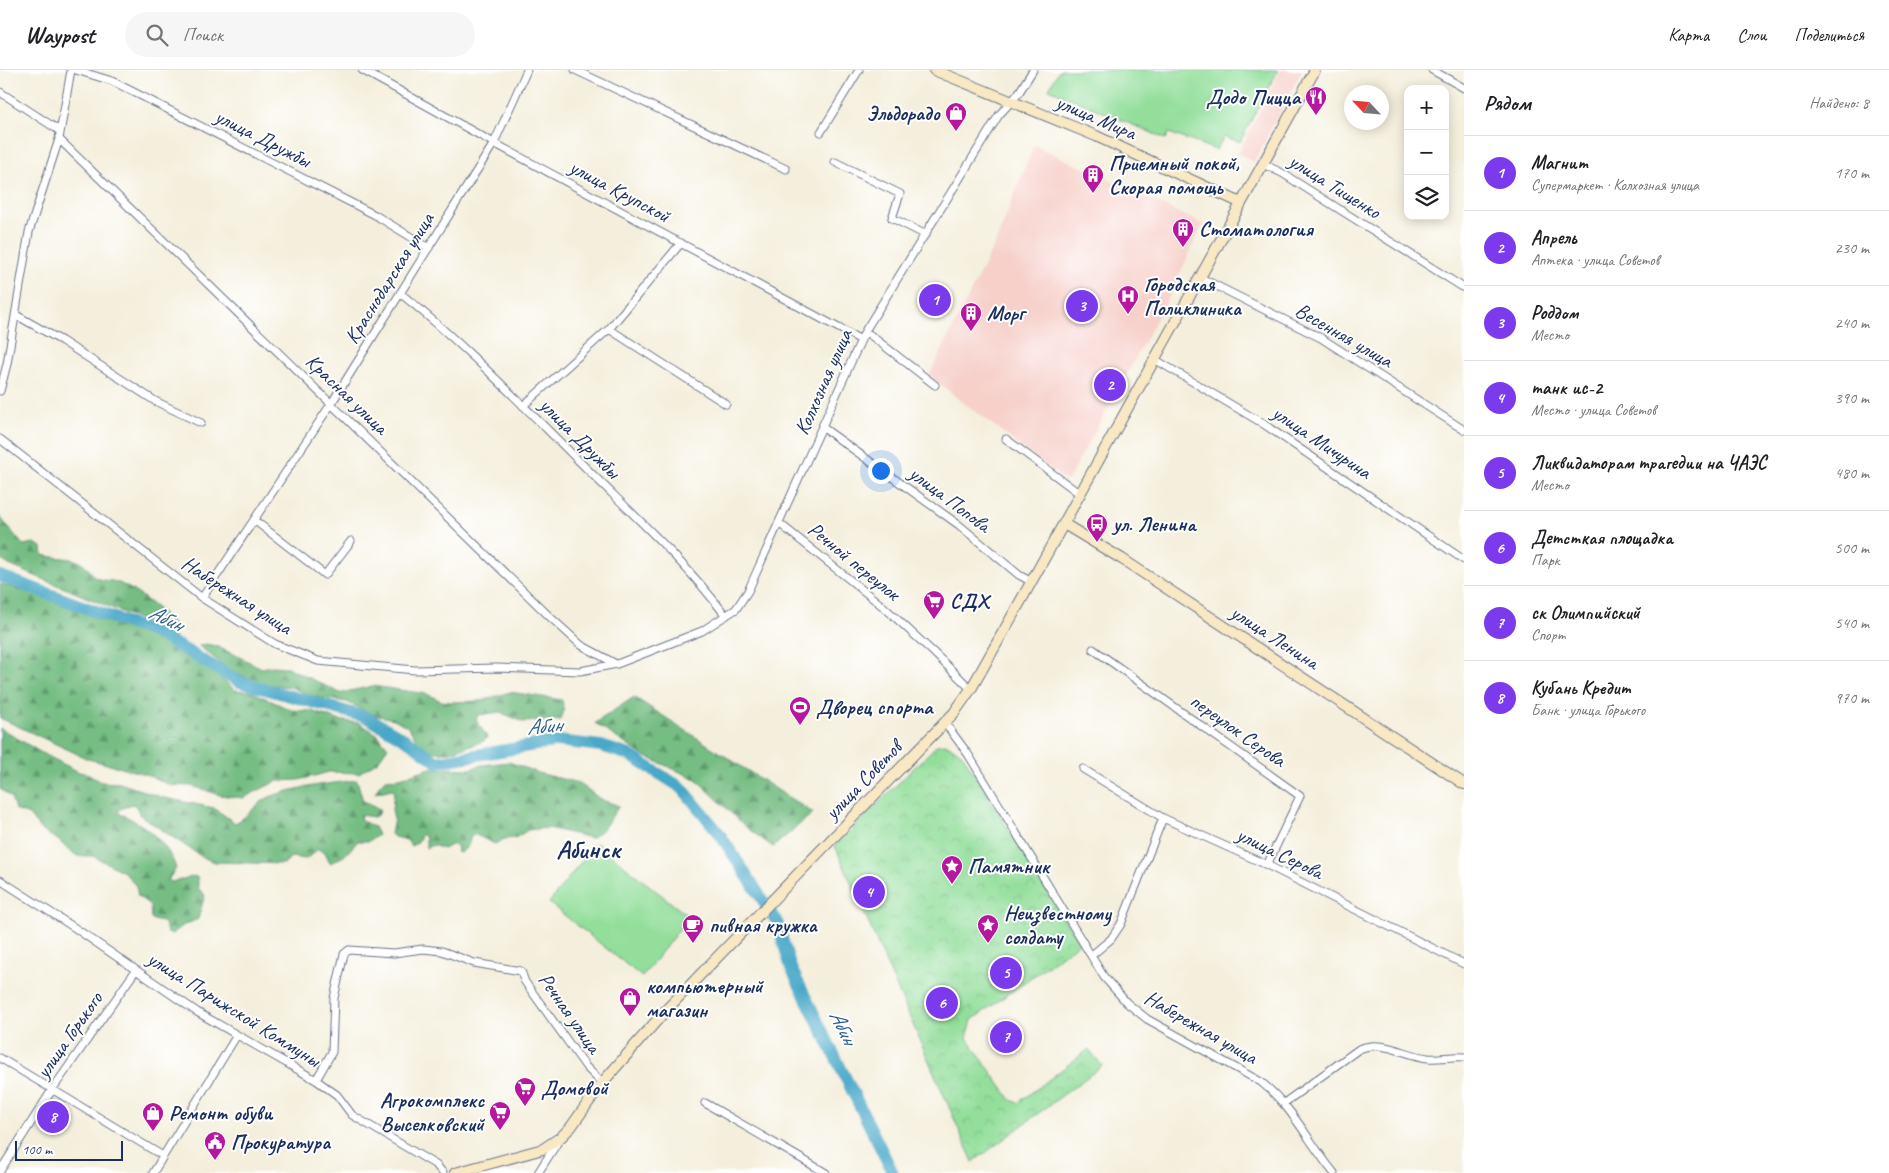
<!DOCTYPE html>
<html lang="ru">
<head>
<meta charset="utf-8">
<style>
	:root { --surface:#fff; --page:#f6f6f6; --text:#202124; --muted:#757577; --line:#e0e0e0; --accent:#7c3aed }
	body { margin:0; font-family:Caveat,sans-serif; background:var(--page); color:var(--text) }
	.controls { position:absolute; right:15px; top:15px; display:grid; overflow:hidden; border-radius:10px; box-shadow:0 2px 12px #0003 }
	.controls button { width:45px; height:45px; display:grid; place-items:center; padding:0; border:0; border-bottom:1px solid var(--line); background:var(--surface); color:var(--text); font:25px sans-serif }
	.compass { position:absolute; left:1344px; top:15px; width:45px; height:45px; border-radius:50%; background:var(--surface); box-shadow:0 2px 12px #0003; rotate:296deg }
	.scale { position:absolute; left:15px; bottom:12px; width:108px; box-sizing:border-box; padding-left:5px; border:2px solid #1b2f5e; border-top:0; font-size:14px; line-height:18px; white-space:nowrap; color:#1b2f5e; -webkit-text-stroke:4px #fff; paint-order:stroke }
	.you { position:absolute; left:880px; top:400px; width:18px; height:18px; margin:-12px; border:4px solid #fff; border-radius:50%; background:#1a73e8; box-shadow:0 0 0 8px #1a73e833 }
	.badge { display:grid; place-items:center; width:32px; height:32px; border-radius:50%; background:var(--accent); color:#fff; font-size:16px; font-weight:700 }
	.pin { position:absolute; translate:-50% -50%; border:2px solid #fff; box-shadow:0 1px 5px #0006 }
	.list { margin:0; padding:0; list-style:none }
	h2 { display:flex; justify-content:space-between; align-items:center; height:65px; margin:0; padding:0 20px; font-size:21px }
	h2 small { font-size:16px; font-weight:400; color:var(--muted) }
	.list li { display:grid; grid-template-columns:32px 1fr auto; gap:15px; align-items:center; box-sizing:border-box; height:75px; padding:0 20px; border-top:1px solid var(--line) }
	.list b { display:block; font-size:19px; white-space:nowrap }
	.list p { margin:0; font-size:16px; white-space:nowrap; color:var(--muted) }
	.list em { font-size:16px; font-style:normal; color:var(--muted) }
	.icon { flex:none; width:28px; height:28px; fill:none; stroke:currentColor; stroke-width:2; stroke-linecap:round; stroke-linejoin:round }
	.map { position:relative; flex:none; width:1464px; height:1103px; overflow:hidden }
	header { display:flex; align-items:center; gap:30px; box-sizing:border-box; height:70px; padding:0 25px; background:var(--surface); border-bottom:1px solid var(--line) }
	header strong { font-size:24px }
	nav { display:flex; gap:28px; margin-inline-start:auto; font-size:18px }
	.search { width:350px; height:45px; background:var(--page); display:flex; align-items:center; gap:12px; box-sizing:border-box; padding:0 18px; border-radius:28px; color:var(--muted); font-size:19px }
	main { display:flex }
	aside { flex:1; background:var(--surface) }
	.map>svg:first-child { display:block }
	.built { fill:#f7d0ca }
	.grass { fill:#92de9a; stroke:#56867c }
	.forest { fill:url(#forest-firs); stroke:#487670 }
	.park { fill:url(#park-crowns); stroke:#56867c }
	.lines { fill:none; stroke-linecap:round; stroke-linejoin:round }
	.river { stroke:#49a8c8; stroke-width:12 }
	.street-casing { stroke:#67728a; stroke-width:9 }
	.secondary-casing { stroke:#67728a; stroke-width:12 }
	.street { stroke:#fff; stroke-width:7 }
	.secondary { stroke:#f8e8c3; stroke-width:10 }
	.labels { text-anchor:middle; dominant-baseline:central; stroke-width:4; stroke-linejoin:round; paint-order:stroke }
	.poi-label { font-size:21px; font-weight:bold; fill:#1b2f5e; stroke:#fff; text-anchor:start }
	.street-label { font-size:21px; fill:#1b2f5e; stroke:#fff }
	.water-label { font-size:22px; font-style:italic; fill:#2d5f88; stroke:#fff }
	.district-label { font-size:26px; font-weight:bold; fill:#1b2f5e; stroke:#fff }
</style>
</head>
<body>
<header>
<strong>Waypost</strong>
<div class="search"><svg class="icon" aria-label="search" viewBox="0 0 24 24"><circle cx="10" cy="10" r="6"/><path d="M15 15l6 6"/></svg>Поиск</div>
<nav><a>Карта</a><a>Слои</a><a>Поделиться</a></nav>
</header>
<main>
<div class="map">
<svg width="1464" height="1103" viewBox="0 0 1464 1103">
	<defs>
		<pattern id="forest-firs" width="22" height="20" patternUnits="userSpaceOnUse" patternTransform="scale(1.25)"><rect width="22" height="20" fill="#75bd82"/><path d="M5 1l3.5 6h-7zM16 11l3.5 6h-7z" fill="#5f9a6e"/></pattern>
		<pattern id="park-crowns" width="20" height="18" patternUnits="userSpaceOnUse" patternTransform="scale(1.25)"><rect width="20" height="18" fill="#92de9a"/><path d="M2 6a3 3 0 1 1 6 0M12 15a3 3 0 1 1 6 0" fill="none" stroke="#7dbf87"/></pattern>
	</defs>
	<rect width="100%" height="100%" fill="#fff"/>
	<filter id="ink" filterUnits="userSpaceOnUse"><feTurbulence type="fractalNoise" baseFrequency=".02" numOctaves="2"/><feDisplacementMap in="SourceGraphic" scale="10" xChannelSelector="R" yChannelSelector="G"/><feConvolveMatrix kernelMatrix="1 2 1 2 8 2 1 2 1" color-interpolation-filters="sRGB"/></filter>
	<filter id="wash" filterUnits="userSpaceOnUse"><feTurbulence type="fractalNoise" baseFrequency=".0096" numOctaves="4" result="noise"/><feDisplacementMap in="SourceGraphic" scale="20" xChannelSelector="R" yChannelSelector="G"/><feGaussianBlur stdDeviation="1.12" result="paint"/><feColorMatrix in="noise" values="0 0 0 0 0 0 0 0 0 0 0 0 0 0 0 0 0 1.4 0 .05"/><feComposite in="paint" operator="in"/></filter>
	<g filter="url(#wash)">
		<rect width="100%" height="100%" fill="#f4efdc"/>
		<!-- built -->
		<path class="built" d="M1281 0H1302L1254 92 1238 83Z
			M1034 75 1203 154 1172 221 1067 412 929 306 997 169Z"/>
		<!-- grass -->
		<path class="grass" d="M1059 0H1278L1240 72 1224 67 1216 80 1169 63 1166 69 1049 19Z
			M596 773 689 847 642 907 549 833Z"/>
		<!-- forest -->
		<path class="forest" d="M0 447 23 475 34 473 42 477 43 485C56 489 71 486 84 494 89 498 92 506 97 508 102 511 111 510 116 512 132 517 164 542 174 555L160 552 153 544 146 552 9 495 0 489Z
			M0 514 38 525 94 547 154 568 203 592 235 620 252 622 291 640 311 641 338 650 359 653 377 664 388 677 378 691 359 703 329 702 299 710 277 711 243 728 220 725 192 716 170 715 145 704 88 689 0 648Z
			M206 574 216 576 262 598 272 596 287 597 340 623 373 616 427 624 441 631 451 632 481 631 510 622 562 630 564 641 560 650 523 652 500 642 478 645 476 650 487 667 484 671 450 682H433L419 673 408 657 394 649 374 645 347 632 310 626 291 617 260 614 228 599 199 576Z
			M634 627 813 743 773 777 747 758 696 709 642 685 595 653Z
			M0 658 40 682 79 702 89 704 101 712 120 713 161 727 214 738 235 753C249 747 257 731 272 726 299 716 329 714 357 710L363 731 380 739 379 744 374 747 360 745 361 750 374 757 378 765 369 771H358L344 786 330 793 326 784 318 779 306 789 291 787 284 794 215 792 202 787 140 745 136 736 132 734 118 740 120 744C144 753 168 773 176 798L168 810 172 812 194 806 198 808V818L205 825 198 849 184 855 172 864 167 863C164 848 163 854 151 849L150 835 138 826 136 816 124 802 93 786H78L69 781 58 770 41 760 29 745 15 740 11 727 0 719Z
			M509 692 538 703 579 713 600 729 619 736 603 759 591 768 548 758 528 760 515 768 505 769 495 774 474 764 471 766 468 776 461 783 457 782 458 778 453 774 443 779 433 775 426 778V768L422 764 417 773 411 776 407 770 394 767 391 764 394 749 392 739 394 722 392 719 375 723 380 714 385 709 400 708 430 698 471 699 481 695Z"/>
		<!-- park -->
		<path class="park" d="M945 674 959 681 964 687 1079 873 972 950 967 968 1011 1030 1018 1033 1089 979 1102 996 973 1092 835 776 937 675Z"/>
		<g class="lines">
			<!-- river -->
			<path class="river" d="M0 506 158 564 240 612 366 647 408 671 437 692 558 671 601 676 629 685 682 718 719 763 777 852 791 898 893 1103"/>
		</g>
	</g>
	<g filter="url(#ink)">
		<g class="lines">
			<!-- street casing -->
			<g class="street-casing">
				<path id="street" d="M76 0 112 11 375 145 429 178
					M362 0 494 73 861 270
					M575 0 786 99
					M1432 0 1464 18
					M0 22 60 61
					M821 62 859 0
					M59 69 549 546 581 575 616 594
					M835 92 900 124 892 148 926 165
					M1263 94 1282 103 1464 218
					M1201 208 1321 268 1464 360
					M400 223C464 274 521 334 580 392 630 442 684 490 726 546
					M16 245 62 271 155 331 201 353
					M609 259 726 334
					M865 261 935 315
					M1156 290 1262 353 1464 490
					M0 321 7 294 29 162 59 69 71 0
					M523 336 609 259 681 173
					M822 357 959 455 1019 505 1032 512
					M0 369 202 528 275 574 318 591 415 600 497 598 580 601 617 594 702 561 736 539 748 521 865 261 999 45 1018 24 1033 0
					M1006 369 1080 424
					M254 450 325 505 351 471
					M779 453 885 538 933 582 971 619
					M202 528 331 334 494 73 527 0
					M1093 579 1300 726 1267 795
					M945 653 968 684 1104 907 1127 933 1147 949 1261 1012C1293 1037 1309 1073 1334 1103
					M1083 699 1163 748 1267 795 1464 894
					M0 810 75 858 197 942 316 1010 337 1025 352 1045 436 1095 443 1103
					M1092 885 1111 869 1121 854 1163 748
					M0 988 163 1086
					M316 1010 332 982 334 928 344 884 349 880 394 883 423 879 442 881 474 893 521 901 525 912 586 997 602 1013
					M705 1033 826 1103
					M1284 1033 1359 979C1382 969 1404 985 1428 988 1440 989 1452 986 1464 987
					M0 1101 52 1020 136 900
					M153 1103 237 965
					M538 1103 559 1070"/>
			</g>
			<!-- secondary casing -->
			<g class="secondary-casing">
				<path id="secondary" d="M934 0 1096 66 1241 133
					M1064 454 1122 489 1464 714
					M455 1103 543 1079 561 1067 571 1057 602 1013 667 939 954 643 971 619 1019 534 1315 0"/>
			</g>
			<!-- street -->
			<use href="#street" class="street"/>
			<!-- secondary -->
			<use href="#secondary" class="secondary"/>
		</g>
	</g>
	<!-- icons -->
	<defs>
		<g id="restaurant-pin" transform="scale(1.125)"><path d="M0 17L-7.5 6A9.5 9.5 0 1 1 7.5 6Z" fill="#b5179e" stroke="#fff"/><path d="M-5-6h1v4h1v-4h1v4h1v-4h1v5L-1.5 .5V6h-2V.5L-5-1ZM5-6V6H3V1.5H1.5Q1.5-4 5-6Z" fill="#fff"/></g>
		<g id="shop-pin" transform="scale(1.125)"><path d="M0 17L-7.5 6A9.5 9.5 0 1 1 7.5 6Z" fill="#b5179e" stroke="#fff"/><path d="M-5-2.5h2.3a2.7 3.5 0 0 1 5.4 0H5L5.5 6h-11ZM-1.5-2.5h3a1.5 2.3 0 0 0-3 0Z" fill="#fff"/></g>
		<g id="building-pin" transform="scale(1.125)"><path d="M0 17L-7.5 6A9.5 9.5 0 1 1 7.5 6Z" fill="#b5179e" stroke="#fff"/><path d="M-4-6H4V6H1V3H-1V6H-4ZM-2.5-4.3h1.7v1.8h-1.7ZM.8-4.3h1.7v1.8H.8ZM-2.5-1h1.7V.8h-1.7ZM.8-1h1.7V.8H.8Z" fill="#fff"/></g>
		<g id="hospital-pin" transform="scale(1.125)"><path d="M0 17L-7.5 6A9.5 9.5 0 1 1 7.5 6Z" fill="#b5179e" stroke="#fff"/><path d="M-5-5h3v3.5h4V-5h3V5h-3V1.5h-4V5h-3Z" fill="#fff"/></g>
		<g id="bus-pin" transform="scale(1.125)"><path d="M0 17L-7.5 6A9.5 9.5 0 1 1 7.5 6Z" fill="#b5179e" stroke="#fff"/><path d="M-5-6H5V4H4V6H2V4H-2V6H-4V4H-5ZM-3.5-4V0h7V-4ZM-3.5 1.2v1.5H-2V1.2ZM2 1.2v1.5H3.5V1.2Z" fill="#fff"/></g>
		<g id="supermarket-pin" transform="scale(1.125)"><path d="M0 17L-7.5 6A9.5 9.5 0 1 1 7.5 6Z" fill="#b5179e" stroke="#fff"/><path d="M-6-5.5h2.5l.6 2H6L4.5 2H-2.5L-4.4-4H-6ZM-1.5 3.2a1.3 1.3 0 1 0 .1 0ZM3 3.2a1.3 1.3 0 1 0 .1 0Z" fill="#fff"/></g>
		<g id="stadium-pin" transform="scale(1.125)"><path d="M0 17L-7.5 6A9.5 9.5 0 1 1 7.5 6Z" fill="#b5179e" stroke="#fff"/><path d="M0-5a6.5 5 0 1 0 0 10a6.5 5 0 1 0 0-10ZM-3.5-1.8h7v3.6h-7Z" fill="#fff"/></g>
		<g id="sight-pin" transform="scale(1.125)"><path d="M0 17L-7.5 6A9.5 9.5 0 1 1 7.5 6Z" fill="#b5179e" stroke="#fff"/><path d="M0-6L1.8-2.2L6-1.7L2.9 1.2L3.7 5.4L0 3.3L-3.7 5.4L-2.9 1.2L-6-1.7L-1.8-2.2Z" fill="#fff"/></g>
		<g id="cafe-pin" transform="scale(1.125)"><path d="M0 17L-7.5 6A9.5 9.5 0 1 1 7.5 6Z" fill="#b5179e" stroke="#fff"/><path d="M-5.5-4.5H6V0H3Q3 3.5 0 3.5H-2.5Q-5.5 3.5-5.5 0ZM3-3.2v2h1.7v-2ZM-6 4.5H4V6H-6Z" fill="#fff"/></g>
		<g id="civic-pin" transform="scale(1.125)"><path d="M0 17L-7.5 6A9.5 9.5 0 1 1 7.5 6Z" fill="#b5179e" stroke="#fff"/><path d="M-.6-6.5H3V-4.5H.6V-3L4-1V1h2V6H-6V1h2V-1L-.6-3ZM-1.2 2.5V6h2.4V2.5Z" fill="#fff"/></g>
	</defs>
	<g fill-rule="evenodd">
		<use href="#restaurant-pin" x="1316" y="27"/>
		<use href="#shop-pin" x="956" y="43"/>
		<use href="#building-pin" x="1093" y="105"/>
		<use href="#building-pin" x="1183" y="159"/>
		<use href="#hospital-pin" x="1128" y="226"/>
		<use href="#building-pin" x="971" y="243"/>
		<use href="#bus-pin" x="1097" y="454"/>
		<use href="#supermarket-pin" x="934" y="531"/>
		<use href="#stadium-pin" x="800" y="637"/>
		<use href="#sight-pin" x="952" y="796"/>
		<use href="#cafe-pin" x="693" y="855"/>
		<use href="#sight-pin" x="988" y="855"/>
		<use href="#shop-pin" x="630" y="928"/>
		<use href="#supermarket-pin" x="525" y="1018"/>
		<use href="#supermarket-pin" x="500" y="1042"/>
		<use href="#shop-pin" x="153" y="1043"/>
		<use href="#civic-pin" x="215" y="1072"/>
	</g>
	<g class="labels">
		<!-- poi labels -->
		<g class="poi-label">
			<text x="1300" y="27" text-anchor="end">Додо Пицца</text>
			<text x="940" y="43" text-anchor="end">Эльдорадо</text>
			<text x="1109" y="93">Приемный покой,<tspan x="1109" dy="24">Скорая помощь</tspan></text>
			<text x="1199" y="159">Стоматология</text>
			<text x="1144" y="214">Городская<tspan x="1144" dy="24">Поликлиника</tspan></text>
			<text x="987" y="243">Морг</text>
			<text x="1113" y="454">ул. Ленина</text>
			<text x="950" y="531">СДХ</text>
			<text x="816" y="637">Дворец спорта</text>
			<text x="968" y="796">Памятник</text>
			<text x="1004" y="843">Неизвестному<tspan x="1004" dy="24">солдату</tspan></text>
			<text x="709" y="855">пивная кружка</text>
			<text x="646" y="916">компьютерный<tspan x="646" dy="24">магазин</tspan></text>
			<text x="541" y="1018">Домовой</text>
			<text x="484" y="1030" text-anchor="end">Агрокомплекс<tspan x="484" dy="24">Выселковский</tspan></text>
			<text x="169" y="1043">Ремонт обуви</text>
			<text x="231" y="1072">Прокуратура</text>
		</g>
		<!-- street labels -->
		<g class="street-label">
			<text transform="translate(1096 47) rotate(23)">улица Мира</text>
			<text transform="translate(263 68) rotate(27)">улица Дружбы</text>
			<text transform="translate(1335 116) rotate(32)">улица Тищенко</text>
			<text transform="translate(620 121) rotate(28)">улица Крупской</text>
			<text transform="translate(389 208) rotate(-58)">Краснодарская улица</text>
			<text transform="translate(1344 265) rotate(30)">Весенняя улица</text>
			<text transform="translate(823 312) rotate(-66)">Колхозная улица</text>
			<text transform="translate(347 324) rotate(44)">Красная улица</text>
			<text transform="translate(580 368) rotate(45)">улица Дружбы</text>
			<text transform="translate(1322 372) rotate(34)">улица Мичурина</text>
			<text transform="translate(950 429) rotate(37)">улица Попова</text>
			<text transform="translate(854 491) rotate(39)">Речной переулок</text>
			<text transform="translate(237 525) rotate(33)">Набережная улица</text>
			<text transform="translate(1275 567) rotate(33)">улица Ленина</text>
			<text transform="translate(1238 660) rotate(35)">переулок Серова</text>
			<text transform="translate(863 710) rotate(-46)">улица Советов</text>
			<text transform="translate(1280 783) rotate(26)">улица Серова</text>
			<text transform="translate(234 939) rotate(32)">улица Парижской Коммуны</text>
			<text transform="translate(570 943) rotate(55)">Речная улица</text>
			<text transform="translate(1201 957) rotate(30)">Набережная улица</text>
			<text transform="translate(69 965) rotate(-55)">улица Горького</text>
		</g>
		<!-- water labels -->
		<g class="water-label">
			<text transform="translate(166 548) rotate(25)">Абин</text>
			<text transform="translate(544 656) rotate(-5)">Абин</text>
			<text transform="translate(843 957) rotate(64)">Абин</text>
		</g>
		<!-- district labels -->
		<g class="district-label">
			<text x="588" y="779">Абинск</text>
		</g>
	</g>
</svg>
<div class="controls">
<button>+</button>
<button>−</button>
<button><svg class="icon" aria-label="layers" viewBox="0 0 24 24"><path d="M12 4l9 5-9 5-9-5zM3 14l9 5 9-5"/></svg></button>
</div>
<svg class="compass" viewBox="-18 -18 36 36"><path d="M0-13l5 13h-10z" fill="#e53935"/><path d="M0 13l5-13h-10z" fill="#757577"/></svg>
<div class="scale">100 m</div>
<div class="you"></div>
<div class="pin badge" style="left:935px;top:230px">1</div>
<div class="pin badge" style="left:1110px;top:315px">2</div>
<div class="pin badge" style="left:1082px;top:236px">3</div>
<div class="pin badge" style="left:869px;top:822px">4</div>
<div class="pin badge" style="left:1006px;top:903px">5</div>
<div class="pin badge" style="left:942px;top:933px">6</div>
<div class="pin badge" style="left:1006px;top:967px">7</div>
<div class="pin badge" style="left:53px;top:1047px">8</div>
</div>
<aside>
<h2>Рядом<small>Найдено: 8</small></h2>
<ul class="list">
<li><span class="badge">1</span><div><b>Магнит</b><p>Супермаркет · Колхозная улица</p></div><em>170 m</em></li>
<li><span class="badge">2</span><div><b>Апрель</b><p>Аптека · улица Советов</p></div><em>230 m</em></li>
<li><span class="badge">3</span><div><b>Роддом</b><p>Место</p></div><em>240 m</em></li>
<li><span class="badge">4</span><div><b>танк ис-2</b><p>Место · улица Советов</p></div><em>390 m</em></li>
<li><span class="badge">5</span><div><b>Ликвидаторам трагедии на ЧАЭС</b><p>Место</p></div><em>480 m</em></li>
<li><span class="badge">6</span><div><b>Детсткая площадка</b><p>Парк</p></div><em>500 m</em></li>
<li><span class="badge">7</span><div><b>ск Олимпийский</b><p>Спорт</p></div><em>540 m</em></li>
<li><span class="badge">8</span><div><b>Кубань Кредит</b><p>Банк · улица Горького</p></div><em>970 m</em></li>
</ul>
</aside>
</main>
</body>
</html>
